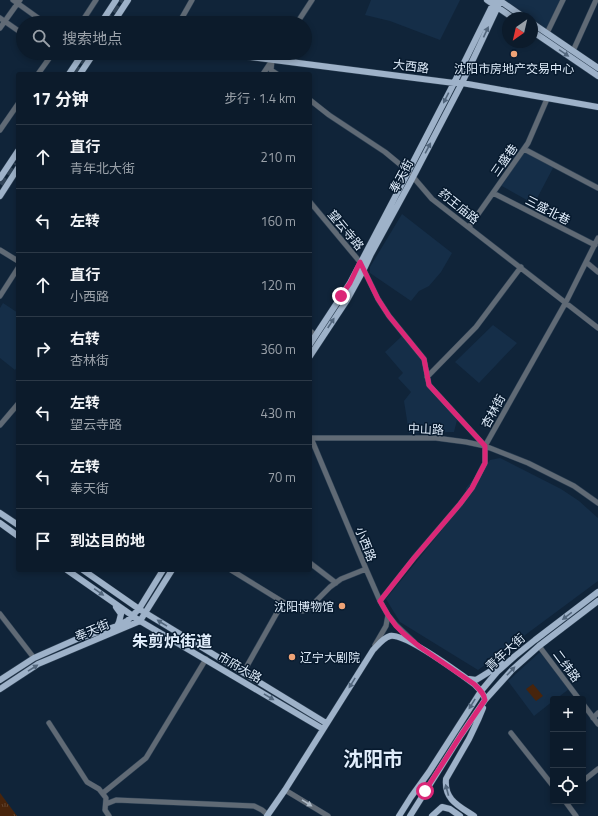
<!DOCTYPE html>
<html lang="zh">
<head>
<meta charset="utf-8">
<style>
	:root { --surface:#0c1b2b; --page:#152433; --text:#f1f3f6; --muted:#9aa1a9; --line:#2c3947 }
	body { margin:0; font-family:"Titillium Web","Noto Sans SC",sans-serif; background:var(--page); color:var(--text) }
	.controls { position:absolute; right:12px; bottom:12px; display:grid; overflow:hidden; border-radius:4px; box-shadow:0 2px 6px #0003 }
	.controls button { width:36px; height:36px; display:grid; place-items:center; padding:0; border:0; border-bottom:1px solid var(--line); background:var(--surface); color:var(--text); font:20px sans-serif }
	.compass { position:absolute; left:502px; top:12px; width:36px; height:36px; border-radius:50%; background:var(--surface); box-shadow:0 2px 6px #0003; rotate:214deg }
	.stop { position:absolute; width:12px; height:12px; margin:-9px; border:3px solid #db2777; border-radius:50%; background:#fff }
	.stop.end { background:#db2777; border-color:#fff; box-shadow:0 1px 4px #0008 }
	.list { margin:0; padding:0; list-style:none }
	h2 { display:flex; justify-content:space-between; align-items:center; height:52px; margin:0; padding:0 16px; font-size:17px }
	h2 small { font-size:13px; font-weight:400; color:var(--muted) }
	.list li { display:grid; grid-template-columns:26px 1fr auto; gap:12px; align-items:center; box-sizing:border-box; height:64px; padding:0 16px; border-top:1px solid var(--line) }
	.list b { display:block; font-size:15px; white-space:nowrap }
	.list p { margin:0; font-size:13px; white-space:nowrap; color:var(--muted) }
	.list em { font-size:13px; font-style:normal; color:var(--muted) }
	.icon { flex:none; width:22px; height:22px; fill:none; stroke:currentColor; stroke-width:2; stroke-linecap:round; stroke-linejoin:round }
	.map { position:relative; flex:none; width:598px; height:816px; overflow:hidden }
	.search { position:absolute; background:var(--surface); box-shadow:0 2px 6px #0003; left:16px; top:16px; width:296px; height:44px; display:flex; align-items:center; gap:10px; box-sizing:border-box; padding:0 14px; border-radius:22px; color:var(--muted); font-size:15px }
	.panel { position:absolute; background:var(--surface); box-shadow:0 2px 6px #0003; left:16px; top:72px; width:296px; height:500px; border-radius:4px }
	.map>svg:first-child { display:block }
	.built { fill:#152e48 }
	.grass { fill:url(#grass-tufts) }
	.pitch { fill:#47240c }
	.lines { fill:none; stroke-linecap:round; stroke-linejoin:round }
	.highway-tunnel { stroke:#2f4256; stroke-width:8; stroke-dasharray:8 4; stroke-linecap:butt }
	.minor-casing { stroke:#2d4054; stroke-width:6 }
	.major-casing { stroke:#2d4054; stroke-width:7 }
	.minor { stroke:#606a75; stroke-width:5 }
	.major { stroke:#9eb2c9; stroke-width:6 }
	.oneway { fill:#52667c }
	.oneway2 { fill:#adb9c5 }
	.route { stroke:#db2777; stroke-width:5 }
	.poi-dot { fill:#efa376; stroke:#071a2e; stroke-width:1.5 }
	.labels { text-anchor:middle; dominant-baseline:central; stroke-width:3; stroke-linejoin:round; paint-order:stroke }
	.street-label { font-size:12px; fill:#e0edfb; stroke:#071a2e }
	.poi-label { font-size:12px; fill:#e0edfb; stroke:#071a2e }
	.district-label { font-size:16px; font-weight:bold; fill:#e0edfb; stroke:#071a2e }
	.town-label { font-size:20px; font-weight:bold; fill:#e0edfb; stroke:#071a2e }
</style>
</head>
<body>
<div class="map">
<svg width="598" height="816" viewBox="0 0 598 816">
	<defs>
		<pattern id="grass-tufts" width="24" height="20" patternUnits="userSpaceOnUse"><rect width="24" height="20" fill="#47240c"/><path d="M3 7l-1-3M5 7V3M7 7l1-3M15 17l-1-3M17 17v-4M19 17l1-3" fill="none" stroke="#614430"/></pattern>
	</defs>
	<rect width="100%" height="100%" fill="#102439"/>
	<!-- built -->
	<path class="built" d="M371 0H460L440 40 390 21 365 15Z
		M504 0H561L546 30 532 20V18H529Z
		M524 150 554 166 534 204 500 185Z
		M402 214 452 253 441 272 429 286 419 291 411 301 370 273V267Z
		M3 303 18 313V366L15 370 0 358V308Z
		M493 325 517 343 479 383 455 362Z
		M402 336 423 360 426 383 440 401 452 413 457 420 454 432 409 433 404 401 411 392 398 378 403 373 385 352Z
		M500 458 561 489 579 501 598 518V581L478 670 400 622 386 599 464 503 466 488 490 460Z
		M540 652 569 689 556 699H553V701L534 716 508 681Z"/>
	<!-- grass -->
	<path class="grass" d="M0 793 17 816H0Z"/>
	<!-- pitch -->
	<path class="pitch" d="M533 684 543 696 536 701 526 689Z"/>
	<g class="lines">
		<!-- highway-tunnel -->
		<path class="highway-tunnel" d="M108 23 123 0
			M75 74 89 53
			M0 184 14 162"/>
		<!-- minor casing -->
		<g class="minor-casing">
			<path id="minor" d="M13 0 45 23
				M0 18 23 34
				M81 23 96 0
				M179 23 192 0
				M297 23 312 0
				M0 28 20 0
				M547 33 563 0
				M573 51 596 0
				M272 61 271 70 277 74
				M38 74 53 53
				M263 74 277 53
				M310 100 329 115 385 152 408 171 432 199 598 328
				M0 130 18 104
				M524 149 598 188
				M493 193 595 245
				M310 202 360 262 378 299 389 316 424 359 429 385 485 446
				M469 227 528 143 547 99
				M0 250 18 261
				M586 262 598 272
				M0 296 18 268
				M310 331 316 335
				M427 377 476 327 521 267
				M0 425 18 404
				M310 437 311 438 366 569 380 601 388 615 396 625 414 642
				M311 438H436L466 442 485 446 528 463 574 486 598 503
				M310 563 336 583
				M231 570 283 602 302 611 307 610 330 587 341 579 366 569
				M380 601 414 558 460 504 472 488 485 463V446L566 302 598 238
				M0 614 34 658
				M375 645 386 626 388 615
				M539 646 579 699
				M243 673 283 602
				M583 704 598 724
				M593 718 598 713
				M49 723 87 782 99 789 106 798 105 810 109 816
				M511 733 553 786
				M583 781 598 769
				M285 790 328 816
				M103 793 146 758 206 659
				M565 801 576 816
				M106 804 116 800 254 806 262 810 268 815"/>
		</g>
		<!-- major casing -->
		<g class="major-casing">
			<path id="major" d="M487 0 513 18
				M499 0 525 18
				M101 23 116 0
				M113 23 128 0
				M532 23 598 68
				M532 31 598 76
				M220 53 454 83H462L598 107
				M69 74 83 53
				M80 74 94 53
				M0 178 18 151
				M0 196 18 168
				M310 344 350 283 394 199 454 83 495 0
				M310 356 347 300 364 269 371 254 412 179 462 83 501 0
				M0 513 18 525
				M0 523 18 536
				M67 570 140 621 323 729
				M83 570 139 609 326 723
				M116 607 121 614 119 622 117 626
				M469 679 476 680 505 662
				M0 680 34 658 77 639 117 626 127 621 139 609 163 570
				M0 689 38 664 140 621 172 570
				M267 816 285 790 373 650C378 645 383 638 390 636 405 633 459 673 474 684 479 689 484 693 485 700
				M399 816 411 797 429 772 481 691 497 672 515 656 535 640 598 592
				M410 816 461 735 485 700 512 670 539 646 598 601
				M432 816 442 807 450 809 460 816
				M474 816C459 806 444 800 446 779L469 739 478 720 483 708"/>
		</g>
		<!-- minor -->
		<use href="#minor" class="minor"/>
		<!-- major -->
		<use href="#major" class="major"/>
	</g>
	<!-- one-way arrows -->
	<defs><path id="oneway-solid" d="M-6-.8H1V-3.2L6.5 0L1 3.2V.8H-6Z"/></defs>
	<g class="oneway">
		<use href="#oneway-solid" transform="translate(486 32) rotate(-65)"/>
		<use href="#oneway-solid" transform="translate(564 53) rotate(34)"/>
		<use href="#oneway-solid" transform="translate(446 98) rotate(117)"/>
		<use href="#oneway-solid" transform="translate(428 148) rotate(-62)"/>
		<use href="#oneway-solid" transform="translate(331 323) rotate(-57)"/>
		<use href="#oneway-solid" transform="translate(99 592) rotate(35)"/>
		<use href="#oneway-solid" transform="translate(567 616) rotate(143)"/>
		<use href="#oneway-solid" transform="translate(162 623) rotate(-148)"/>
		<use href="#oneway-solid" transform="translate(33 668) rotate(-32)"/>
		<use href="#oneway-solid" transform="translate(511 671) rotate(-46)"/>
		<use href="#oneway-solid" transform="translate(352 683) rotate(122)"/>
		<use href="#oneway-solid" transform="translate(269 697) rotate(31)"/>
		<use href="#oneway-solid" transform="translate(472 704) rotate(122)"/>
		<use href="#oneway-solid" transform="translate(447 790) rotate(-105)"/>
	</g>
	<use class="oneway2" href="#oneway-solid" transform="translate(307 803) rotate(32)"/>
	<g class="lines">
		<!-- route -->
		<path class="route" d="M341 296 350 283 360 262 378 299 389 316 424 359 429 385 485 446V463L472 488 460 504 414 558 380 601 388 615 396 626 404 634 420 647 474 684C479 689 484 693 485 700L461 735 425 791"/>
	</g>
	<!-- markers -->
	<g class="poi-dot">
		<circle cx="514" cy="54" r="4"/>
		<circle cx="342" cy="606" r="4"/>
		<circle cx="292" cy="657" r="4"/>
	</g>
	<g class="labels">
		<!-- street labels -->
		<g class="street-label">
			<text transform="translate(411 66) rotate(7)">大西路</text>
			<text transform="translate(504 160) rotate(-55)">三盛巷</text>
			<text transform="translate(401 176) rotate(-62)">奉天街</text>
			<text transform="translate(459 206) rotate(39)">药王庙路</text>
			<text transform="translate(548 210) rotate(27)">三盛北巷</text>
			<text transform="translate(346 230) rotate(50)">望云寺路</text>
			<text transform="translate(493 411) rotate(-61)">杏林街</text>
			<text transform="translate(426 429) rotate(2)">中山路</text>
			<text transform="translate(366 544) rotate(68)">小西路</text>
			<text transform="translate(92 630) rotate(-23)">奉天街</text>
			<text transform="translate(505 652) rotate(-42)">青年大街</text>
			<text transform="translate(567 666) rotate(53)">二纬路</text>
			<text transform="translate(240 667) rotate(30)">市府大路</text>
		</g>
		<!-- poi labels -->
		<g class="poi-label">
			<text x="514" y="68">沈阳市房地产交易中心</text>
			<text x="334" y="606" text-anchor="end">沈阳博物馆</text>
			<text x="300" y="657" text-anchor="start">辽宁大剧院</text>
		</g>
		<!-- district labels -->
		<g class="district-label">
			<text x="172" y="641">朱剪炉街道</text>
		</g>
		<!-- town labels -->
		<g class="town-label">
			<text x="373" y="758">沈阳市</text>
		</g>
	</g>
</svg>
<div class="controls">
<button>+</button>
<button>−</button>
<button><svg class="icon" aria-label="locate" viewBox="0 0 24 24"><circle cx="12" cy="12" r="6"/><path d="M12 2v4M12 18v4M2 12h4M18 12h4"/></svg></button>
</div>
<svg class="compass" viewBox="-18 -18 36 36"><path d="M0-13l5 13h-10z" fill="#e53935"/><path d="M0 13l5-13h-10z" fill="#9aa1a9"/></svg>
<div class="stop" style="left:425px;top:791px"></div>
<div class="stop end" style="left:341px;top:296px"></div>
<div class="search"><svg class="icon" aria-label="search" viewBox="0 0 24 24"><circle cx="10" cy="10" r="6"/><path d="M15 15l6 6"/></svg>搜索地点</div>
<section class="panel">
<h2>17 分钟<small>步行 · 1.4 km</small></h2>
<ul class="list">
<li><svg class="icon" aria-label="ahead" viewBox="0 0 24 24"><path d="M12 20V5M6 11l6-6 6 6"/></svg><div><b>直行</b><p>青年北大街</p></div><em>210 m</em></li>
<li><svg class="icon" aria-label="left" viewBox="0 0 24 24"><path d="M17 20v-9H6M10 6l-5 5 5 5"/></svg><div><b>左转</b></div><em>160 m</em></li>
<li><svg class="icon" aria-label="ahead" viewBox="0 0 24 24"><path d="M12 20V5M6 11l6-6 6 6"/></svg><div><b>直行</b><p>小西路</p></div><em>120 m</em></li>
<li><svg class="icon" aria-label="right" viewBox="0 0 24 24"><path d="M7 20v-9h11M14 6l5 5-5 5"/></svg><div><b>右转</b><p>杏林街</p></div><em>360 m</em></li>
<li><svg class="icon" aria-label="left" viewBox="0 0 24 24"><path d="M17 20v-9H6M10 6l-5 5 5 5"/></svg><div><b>左转</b><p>望云寺路</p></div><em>430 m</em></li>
<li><svg class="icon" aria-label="left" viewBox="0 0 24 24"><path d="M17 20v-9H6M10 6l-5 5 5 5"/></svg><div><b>左转</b><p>奉天街</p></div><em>70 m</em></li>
<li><svg class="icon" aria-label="arrive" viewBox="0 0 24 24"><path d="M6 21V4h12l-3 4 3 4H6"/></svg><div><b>到达目的地</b></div></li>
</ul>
</section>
</div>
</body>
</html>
